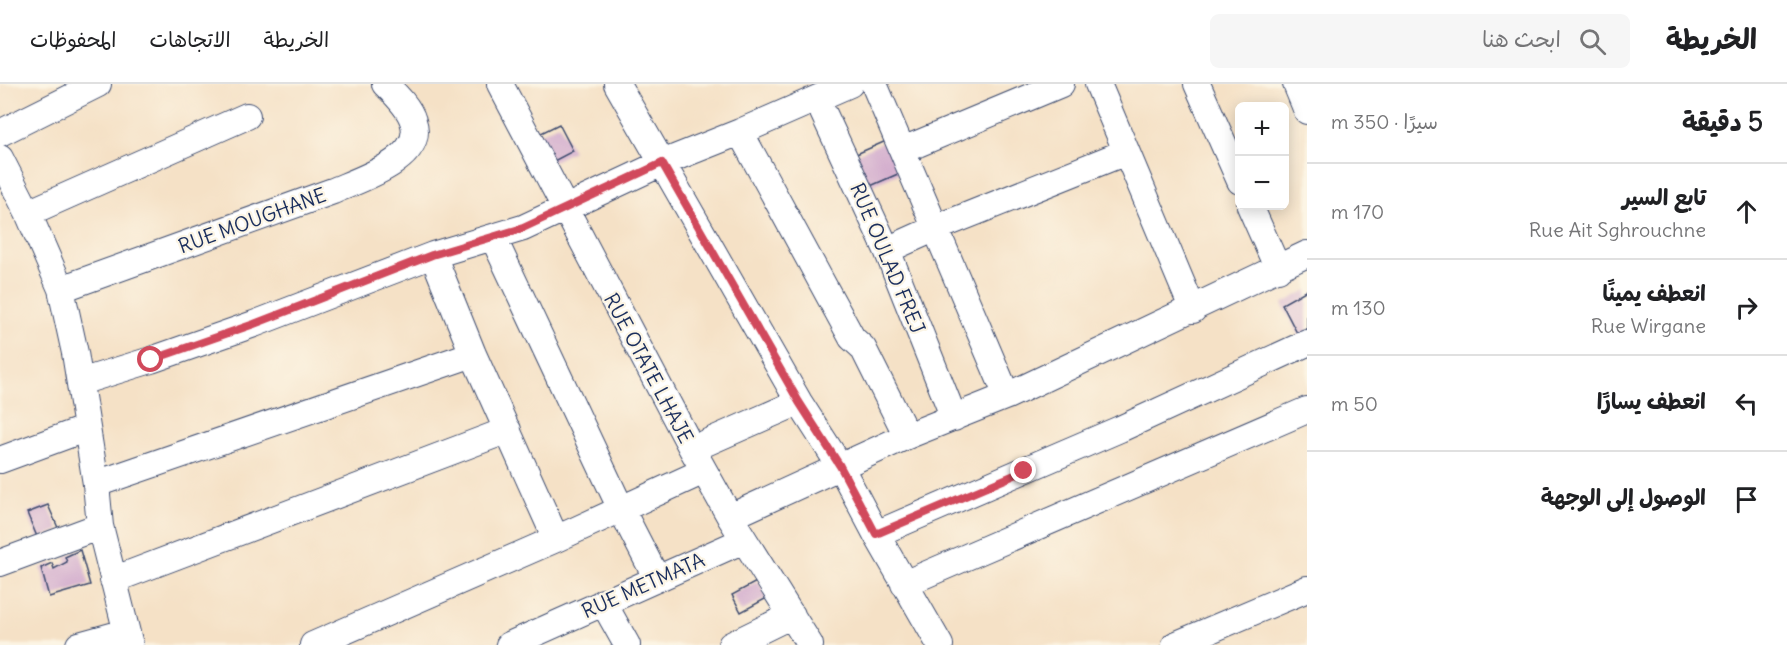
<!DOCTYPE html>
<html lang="ar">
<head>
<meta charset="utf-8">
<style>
	:root { --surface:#fff; --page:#f6f6f6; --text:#202124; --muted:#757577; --line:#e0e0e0 }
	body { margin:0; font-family:Delius,"Playpen Sans Arabic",sans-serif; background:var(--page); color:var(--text); direction:rtl }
	.controls { position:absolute; right:18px; top:18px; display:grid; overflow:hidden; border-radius:9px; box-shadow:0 3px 15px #0003 }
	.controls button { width:54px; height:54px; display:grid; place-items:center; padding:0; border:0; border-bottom:2px solid var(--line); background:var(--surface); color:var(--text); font:30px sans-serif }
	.stop { position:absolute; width:18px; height:18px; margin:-14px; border:4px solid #d1495b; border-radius:50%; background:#fff }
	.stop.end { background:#d1495b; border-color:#fff; box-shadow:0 2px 6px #0008 }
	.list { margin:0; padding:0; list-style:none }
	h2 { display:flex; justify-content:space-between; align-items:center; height:78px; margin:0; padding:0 24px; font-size:26px }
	h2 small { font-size:20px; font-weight:400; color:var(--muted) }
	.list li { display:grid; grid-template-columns:39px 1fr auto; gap:18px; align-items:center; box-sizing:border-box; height:96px; padding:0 24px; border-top:2px solid var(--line) }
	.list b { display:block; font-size:22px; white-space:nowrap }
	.list p { margin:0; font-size:20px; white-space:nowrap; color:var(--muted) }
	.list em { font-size:20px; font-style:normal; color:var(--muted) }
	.icon { flex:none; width:33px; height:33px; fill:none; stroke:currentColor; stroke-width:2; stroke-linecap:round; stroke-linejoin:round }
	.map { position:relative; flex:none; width:1307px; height:561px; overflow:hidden; direction:ltr }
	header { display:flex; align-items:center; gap:36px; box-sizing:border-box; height:84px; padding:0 30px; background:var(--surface); border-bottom:2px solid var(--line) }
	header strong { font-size:28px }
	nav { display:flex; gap:33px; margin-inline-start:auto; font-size:21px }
	.search { width:420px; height:54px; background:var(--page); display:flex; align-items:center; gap:15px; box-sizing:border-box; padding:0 21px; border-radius:9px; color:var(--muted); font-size:22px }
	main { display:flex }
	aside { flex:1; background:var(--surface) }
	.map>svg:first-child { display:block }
	.building { fill:#d0a8cc }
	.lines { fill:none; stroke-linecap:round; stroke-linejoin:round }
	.minor-casing { stroke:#3c4a6e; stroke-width:28 }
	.minor { stroke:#fff; stroke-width:26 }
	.route { stroke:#d1495b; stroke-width:8 }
	.labels { text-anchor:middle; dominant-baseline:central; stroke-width:4.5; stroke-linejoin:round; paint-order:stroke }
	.street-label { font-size:20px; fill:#1b2f5e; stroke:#fcf5e5 }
</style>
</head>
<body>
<header>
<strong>الخريطة</strong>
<div class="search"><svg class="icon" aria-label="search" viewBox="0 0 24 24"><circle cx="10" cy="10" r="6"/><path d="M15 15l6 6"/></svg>ابحث هنا</div>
<nav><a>الخريطة</a><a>الاتجاهات</a><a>المحفوظات</a></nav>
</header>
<main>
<aside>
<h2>5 دقيقة<small>سيرًا · 350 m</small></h2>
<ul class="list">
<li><svg class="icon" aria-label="ahead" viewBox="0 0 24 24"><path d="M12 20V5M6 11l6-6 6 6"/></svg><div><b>تابع السير</b><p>Rue Ait Sghrouchne</p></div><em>170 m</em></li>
<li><svg class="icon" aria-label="right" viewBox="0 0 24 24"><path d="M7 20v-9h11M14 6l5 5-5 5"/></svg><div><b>انعطف يمينًا</b><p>Rue Wirgane</p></div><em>130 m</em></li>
<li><svg class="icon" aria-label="left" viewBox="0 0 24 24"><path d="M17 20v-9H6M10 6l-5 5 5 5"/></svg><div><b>انعطف يسارًا</b></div><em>50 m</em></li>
<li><svg class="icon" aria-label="arrive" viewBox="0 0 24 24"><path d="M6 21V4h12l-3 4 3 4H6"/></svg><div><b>الوصول إلى الوجهة</b></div></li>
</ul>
</aside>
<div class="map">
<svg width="1307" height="561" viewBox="0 0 1307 561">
	<rect width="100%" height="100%" fill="#fcf5e5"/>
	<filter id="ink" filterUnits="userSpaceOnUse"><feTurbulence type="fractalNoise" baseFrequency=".0167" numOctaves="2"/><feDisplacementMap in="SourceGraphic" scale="12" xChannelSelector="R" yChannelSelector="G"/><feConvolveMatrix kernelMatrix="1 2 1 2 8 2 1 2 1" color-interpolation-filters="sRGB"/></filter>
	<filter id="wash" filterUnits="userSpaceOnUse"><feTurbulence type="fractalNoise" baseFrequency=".008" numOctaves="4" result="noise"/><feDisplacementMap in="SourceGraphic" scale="24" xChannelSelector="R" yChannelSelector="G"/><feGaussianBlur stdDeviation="1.35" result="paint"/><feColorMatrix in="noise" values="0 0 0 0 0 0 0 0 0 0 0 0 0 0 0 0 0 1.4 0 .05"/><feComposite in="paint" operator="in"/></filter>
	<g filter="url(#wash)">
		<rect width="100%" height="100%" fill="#f5e1c6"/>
		<g id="blocks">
			<!-- building -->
			<path class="building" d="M559 40 573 67 552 78 537 51Z
				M886 57 900 89 866 104 852 72Z
				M1307 206V249L1299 253 1282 220Z
				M48 421 59 446 38 455 27 429Z
				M80 466 90 501 49 513 41 484 52 479 54 485 67 478 65 473Z
				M758 497 767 514 741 528 732 511Z"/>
		</g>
	</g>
	<g filter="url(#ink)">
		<use href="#blocks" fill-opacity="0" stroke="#3c4a6e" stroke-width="1.5"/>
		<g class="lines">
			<!-- minor casing -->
			<g class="minor-casing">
				<path id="minor" d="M500 0 692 365 730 433 810 561
					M617 0 799 318 840 382 876 450 940 561
					M874 0 1007 312
					M1098 0 1193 226
					M1197 0 1240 97
					M1296 0 1307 27
					M817 15 887 166 954 334
					M740 48 852 254 863 264 907 352
					M0 49 98 0
					M903 66 1061 0
					M0 74 28 129 61 205 75 269 96 400 100 442 130 561
					M1250 122 1278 185
					M28 129 247 32
					M493 153 621 425 657 495
					M887 166 936 144 1126 68
					M433 171 473 270 556 455
					M61 205 333 107C358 96 427 75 413 37 409 23 395 10 385 0
					M80 298 151 276 254 240 433 171 523 144 662 79 740 48 850 0
					M692 365 799 318
					M0 376 87 344
					M96 400 473 270
					M730 433 907 352 1007 312 1307 170
					M876 450 1120 345 1307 259
					M0 479 100 442
					M113 496 508 346
					M904 500 1307 326
					M603 518 627 561
					M79 561 126 548
					M313 561 556 455 704 387
					M509 561 744 456
					M731 561 792 531
					M1175 561 1307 505"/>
			</g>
			<!-- minor -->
			<use href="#minor" class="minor"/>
		</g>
	</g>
	<g class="lines" filter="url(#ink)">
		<!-- route -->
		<path class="route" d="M151 276 254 240 432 171 523 144 662 79 799 318 840 382 876 450 1024 387"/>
	</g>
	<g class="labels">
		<!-- street labels -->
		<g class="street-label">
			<text transform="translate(252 136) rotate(-20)">RUE MOUGHANE</text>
			<text transform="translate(888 174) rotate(67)">RUE OULAD FREJ</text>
			<text transform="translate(649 284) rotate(62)">RUE OTATE LHAJE</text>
			<text transform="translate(643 501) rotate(-24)">RUE METMATA</text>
		</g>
	</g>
</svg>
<div class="controls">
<button>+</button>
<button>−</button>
</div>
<div class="stop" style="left:151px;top:276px"></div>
<div class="stop end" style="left:1024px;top:387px"></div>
</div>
</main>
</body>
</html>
